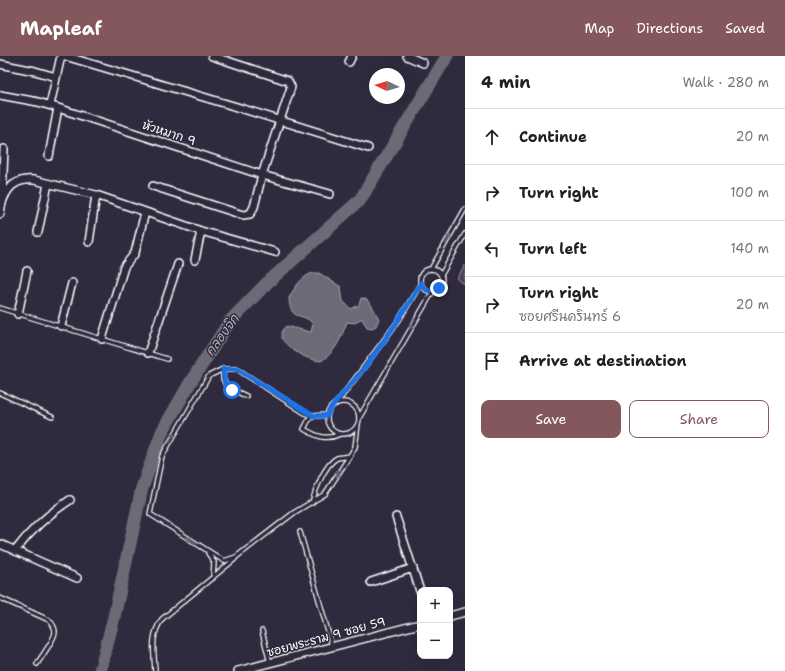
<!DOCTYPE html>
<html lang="en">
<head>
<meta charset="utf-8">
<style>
	:root { --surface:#fff; --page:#f2f2f2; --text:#202124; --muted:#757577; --line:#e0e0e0; --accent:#84575d }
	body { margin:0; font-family:"Shantell Sans","Playpen Sans Thai",sans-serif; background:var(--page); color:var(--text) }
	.controls { position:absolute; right:12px; bottom:12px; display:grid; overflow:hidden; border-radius:8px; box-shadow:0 4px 16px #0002 }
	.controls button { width:36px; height:36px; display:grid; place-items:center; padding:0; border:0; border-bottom:1px solid var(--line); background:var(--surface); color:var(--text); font:20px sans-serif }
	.compass { position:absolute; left:369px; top:12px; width:36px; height:36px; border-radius:50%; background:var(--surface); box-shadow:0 4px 16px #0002; rotate:274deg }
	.stop { position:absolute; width:12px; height:12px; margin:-9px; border:3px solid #1a73e8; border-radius:50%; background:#fff }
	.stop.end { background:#1a73e8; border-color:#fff; box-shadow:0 1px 4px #0008 }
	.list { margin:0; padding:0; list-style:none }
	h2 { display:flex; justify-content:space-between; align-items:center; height:52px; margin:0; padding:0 16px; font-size:17px }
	h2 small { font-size:13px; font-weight:400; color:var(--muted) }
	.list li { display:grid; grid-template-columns:26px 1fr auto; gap:12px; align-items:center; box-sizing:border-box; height:56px; padding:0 16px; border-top:1px solid var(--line) }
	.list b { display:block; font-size:15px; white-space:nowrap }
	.list p { margin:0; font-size:13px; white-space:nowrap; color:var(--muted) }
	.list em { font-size:13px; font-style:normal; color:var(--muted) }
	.actions { display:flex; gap:8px; padding:12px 16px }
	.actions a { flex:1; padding:9px 0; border:1px solid var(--accent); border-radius:8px; text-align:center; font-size:14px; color:var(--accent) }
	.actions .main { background:var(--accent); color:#fff }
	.icon { flex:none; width:22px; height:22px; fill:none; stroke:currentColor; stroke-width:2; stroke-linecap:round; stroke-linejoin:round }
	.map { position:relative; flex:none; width:465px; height:615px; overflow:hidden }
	header { display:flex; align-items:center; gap:24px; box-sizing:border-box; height:56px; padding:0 20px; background:var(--accent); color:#fff }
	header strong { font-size:19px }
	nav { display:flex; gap:22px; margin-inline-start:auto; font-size:14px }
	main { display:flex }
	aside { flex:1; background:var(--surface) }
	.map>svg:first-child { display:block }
	.green { fill:#464152; stroke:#a2a0a8 }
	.water { fill:#6d6a77; stroke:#a7a6ad }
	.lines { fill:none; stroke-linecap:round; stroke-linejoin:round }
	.river { stroke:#6d6a77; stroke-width:13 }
	.lane-casing { stroke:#fff; stroke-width:6 }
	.street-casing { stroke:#fff; stroke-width:10 }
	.lane { stroke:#2f2a3d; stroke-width:3.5 }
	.street { stroke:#2f2a3d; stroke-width:7 }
	.oneway { fill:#6d6a77 }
	.route { stroke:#1a73e8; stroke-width:5 }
	.labels { text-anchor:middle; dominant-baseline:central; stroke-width:3; stroke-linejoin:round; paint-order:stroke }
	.street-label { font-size:12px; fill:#fff; stroke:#2f2a3d }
	.water-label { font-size:13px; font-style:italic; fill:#b6b4bb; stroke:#2f2a3d }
</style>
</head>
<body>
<header>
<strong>Mapleaf</strong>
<nav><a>Map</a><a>Directions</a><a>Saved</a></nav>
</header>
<main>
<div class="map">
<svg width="465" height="615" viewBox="0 0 465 615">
	<rect width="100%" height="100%" fill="#2f2a3d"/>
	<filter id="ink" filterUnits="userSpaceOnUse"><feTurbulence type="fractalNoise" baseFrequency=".025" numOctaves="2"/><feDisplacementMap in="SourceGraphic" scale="8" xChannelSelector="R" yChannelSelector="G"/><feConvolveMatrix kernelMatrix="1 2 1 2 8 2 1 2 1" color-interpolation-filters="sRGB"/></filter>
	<g filter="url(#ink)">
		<!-- green -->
		<path class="green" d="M465 209V228L457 223Z"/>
		<!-- water -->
		<path class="water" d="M313 217H319L341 231 343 245 351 253 359 249 361 242C370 242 375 256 379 263L376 270 372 272 367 271 362 263H360L355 267 347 266C341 282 336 296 321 305 307 304 291 295 282 283V276L286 270 311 276 313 268C303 255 290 267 289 242 294 232 302 220 313 217Z"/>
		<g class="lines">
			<!-- river -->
			<path class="river" d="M100 615 114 561 142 432 162 376 190 327 230 265 267 227 360 144 447 0"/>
			<!-- lane casing -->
			<g class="lane-casing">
				<path id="lane" d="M431 213 465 153
					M420 224a11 11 0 1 1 22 0a11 11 0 1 1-22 0Z
					M441 219 465 178
					M0 252 167 303
					M223 313V323L227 331 246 340
					M0 337 52 361
					M327 362a16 16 0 1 1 32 0a16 16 0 1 1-32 0Z
					M336 348 399 264 421 227
					M311 359 304 373C316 380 326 385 340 378
					M327 359 313 360 305 357 237 313H223L209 320 162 400 150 458 224 505 236 501 295 456 325 438 351 398 355 391 358 369
					M359 362 433 235
					M312 447C315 434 325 408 337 402 341 401 346 401 350 400
					M300 476 332 590
					M208 497 214 506 213 522
					M0 542 49 564C52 567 55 571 55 576 55 583 41 601 37 608
					M262 575 270 607
					M155 615C154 595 150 580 162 563L235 503"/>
			</g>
			<!-- street casing -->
			<g class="street-casing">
				<path id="street" d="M65 0 237 51 368 92
					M407 0 423 7
					M349 6 352 0
					M0 8 35 15 56 21
					M0 39 38 46 58 52 262 119 330 138
					M50 49 61 0
					M49 100 58 52
					M153 130 243 159 250 158 254 151 262 119 291 31 288 25 212 0
					M2 143 4 93
					M0 158C2 139 11 121 34 124L96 139 201 175 275 196
					M38 176 48 128
					M89 186 96 139
					M195 204 201 175
					M18 258 27 215
					M61 270 72 227
					M102 283 124 211 135 197 145 156
					M148 297 178 208
					M396 461 420 535
					M0 488 77 522
					M15 495C30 475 48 458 70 444
					M371 526 413 512
					M450 560 465 556
					M238 615 420 568"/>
			</g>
			<!-- lane -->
			<use href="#lane" class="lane"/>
			<!-- street -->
			<use href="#street" class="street"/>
		</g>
		<!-- one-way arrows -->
		<defs><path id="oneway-solid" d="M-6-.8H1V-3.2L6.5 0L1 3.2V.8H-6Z"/></defs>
		<g class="oneway">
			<use href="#oneway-solid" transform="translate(448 183) rotate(-60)"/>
			<use href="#oneway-solid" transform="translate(412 268) rotate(120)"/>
			<use href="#oneway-solid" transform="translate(172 381) rotate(-60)"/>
			<use href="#oneway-solid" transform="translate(339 417) rotate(123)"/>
			<use href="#oneway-solid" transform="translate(191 484) rotate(-147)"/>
		</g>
	</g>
	<g class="lines" filter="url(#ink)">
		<!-- route -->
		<path class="route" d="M232 334 225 328 223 313H237L314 360H327C331 348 351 329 359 319 382 290 402 259 421 227L424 232 430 235 439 232"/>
	</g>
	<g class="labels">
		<!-- street labels -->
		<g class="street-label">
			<text transform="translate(169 77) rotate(18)">หัวหมาก 9</text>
			<text transform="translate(326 581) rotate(-15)">ซอยพระราม 9 ซอย 59</text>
		</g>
		<!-- water labels -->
		<g class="water-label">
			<text transform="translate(222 279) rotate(-54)">คลองจิก</text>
		</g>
	</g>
</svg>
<div class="controls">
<button>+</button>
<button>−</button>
</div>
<svg class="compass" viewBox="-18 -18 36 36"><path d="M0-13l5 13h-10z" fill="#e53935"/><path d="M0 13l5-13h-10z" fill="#757577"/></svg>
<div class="stop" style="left:232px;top:334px"></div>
<div class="stop end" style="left:439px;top:232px"></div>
</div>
<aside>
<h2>4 min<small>Walk · 280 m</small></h2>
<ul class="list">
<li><svg class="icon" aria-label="ahead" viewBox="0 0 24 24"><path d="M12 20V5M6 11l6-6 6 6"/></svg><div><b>Continue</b></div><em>20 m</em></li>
<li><svg class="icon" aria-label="right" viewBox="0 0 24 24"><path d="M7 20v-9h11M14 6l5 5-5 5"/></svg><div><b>Turn right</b></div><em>100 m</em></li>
<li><svg class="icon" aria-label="left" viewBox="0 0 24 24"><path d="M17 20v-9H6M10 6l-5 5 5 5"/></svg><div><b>Turn left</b></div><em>140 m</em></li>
<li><svg class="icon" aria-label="right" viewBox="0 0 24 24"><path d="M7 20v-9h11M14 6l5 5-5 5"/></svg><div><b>Turn right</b><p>ซอยศรีนครินทร์ 6</p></div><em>20 m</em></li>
<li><svg class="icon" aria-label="arrive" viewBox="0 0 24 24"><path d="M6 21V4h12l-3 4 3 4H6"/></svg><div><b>Arrive at destination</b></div></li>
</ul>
<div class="actions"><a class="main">Save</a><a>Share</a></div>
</aside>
</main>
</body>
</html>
